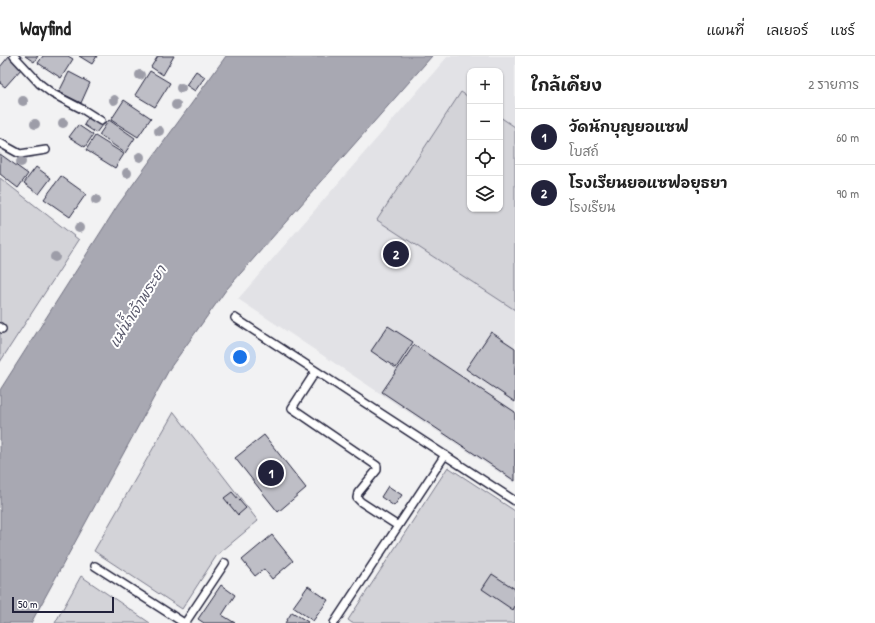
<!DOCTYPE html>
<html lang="th">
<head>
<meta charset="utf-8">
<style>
	:root { --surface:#fff; --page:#f2f2f2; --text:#222; --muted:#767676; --line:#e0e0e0; --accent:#22223b }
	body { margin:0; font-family:"Patrick Hand","Playpen Sans Thai",sans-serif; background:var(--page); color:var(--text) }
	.controls { position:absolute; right:12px; top:12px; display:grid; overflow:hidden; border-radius:8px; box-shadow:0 1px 3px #0004 }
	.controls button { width:36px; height:36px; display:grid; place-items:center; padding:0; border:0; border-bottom:1px solid var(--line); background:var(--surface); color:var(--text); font:20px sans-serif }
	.scale { position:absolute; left:12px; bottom:10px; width:102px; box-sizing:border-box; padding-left:4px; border:2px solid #22223b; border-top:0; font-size:11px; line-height:14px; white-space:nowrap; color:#22223b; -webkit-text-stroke:3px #fff; paint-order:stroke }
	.you { position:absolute; left:240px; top:301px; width:14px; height:14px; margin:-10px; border:3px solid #fff; border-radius:50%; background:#1a73e8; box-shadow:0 0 0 6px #1a73e833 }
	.badge { display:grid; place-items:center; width:26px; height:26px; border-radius:50%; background:var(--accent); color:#fff; font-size:13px; font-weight:700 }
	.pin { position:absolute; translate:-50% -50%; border:2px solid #fff; box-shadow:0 1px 4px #0006 }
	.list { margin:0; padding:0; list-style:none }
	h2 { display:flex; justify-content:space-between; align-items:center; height:52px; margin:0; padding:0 16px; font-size:17px }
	h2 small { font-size:13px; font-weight:400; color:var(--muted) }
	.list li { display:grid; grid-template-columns:26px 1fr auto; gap:12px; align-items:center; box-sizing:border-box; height:56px; padding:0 16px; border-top:1px solid var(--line) }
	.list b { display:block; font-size:15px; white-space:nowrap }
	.list p { margin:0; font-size:13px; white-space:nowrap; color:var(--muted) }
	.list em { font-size:13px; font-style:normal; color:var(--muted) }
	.icon { flex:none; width:22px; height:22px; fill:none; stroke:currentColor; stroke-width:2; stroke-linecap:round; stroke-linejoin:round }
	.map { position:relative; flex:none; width:515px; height:567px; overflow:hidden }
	header { display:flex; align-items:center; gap:24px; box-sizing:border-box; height:56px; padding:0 20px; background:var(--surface); border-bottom:1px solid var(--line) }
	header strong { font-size:19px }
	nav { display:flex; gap:22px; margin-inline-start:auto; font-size:14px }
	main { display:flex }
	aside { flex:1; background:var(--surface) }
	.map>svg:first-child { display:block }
	.built { fill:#e2e2e6; fill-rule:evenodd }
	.green { fill:#d3d3d8; stroke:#7a7a8a }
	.water { fill:#a8a8b2; stroke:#727282 }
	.building { fill:#bebec6; stroke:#22223b }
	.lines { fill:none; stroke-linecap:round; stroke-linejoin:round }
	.lane-casing { stroke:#22223b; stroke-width:10 }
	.lane { stroke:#fff; stroke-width:7 }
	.tree { fill:#9d9da8 }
	.labels { text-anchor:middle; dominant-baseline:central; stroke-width:4; stroke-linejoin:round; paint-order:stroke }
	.water-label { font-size:14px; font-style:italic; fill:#58586b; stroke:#fff }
</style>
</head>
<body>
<header>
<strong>Wayfind</strong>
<nav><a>แผนที่</a><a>เลเยอร์</a><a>แชร์</a></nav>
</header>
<main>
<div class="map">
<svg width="515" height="567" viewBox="0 0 515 567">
	<rect width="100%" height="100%" fill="#f2f2f3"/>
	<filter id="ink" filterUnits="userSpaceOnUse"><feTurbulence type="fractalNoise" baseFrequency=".025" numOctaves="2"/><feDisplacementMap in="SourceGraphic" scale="8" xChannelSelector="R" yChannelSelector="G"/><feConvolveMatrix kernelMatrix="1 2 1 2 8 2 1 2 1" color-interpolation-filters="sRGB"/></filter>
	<g filter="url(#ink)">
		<!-- built -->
		<path class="built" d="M448 0H515V427L238 243ZM470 15H500V153H470Z"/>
		<!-- green -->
		<path class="green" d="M461 36 470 42V153H500V61L515 71V254L377 164Z
			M0 122 79 184 0 306Z
			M174 356 258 465 217 499 182 553 94 495Z
			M448 411 515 455V567H352L348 564Z
			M81 520 150 567H55Z"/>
		<!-- water -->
		<path class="water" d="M226 0H432L226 234 170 312 31 567H0V334L118 149Z"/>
		<!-- building -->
		<path class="building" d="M9 0 22 12 5 31 0 27V11Z
			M25 0H38L34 6Z
			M43 0H68L73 3 61 22 38 7Z
			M79 0H97L92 8Z
			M158 0H174L163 19 151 11Z
			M150 15 170 27 155 51 135 39Z
			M196 15 205 21 195 35 186 29Z
			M69 16 90 27 81 47 59 36Z
			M124 44 151 62 138 81 111 64Z
			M89 60 102 69 96 77 84 69Z
			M109 64 135 82 125 97 99 79Z
			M78 69 93 79 85 91 69 81Z
			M95 80 124 98 115 112 86 94Z
			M0 98 28 118 18 132 0 118Z
			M36 111 51 122 39 138 24 127Z
			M61 120 86 138 70 161 44 143Z
			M388 270 413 286 396 312 371 295Z
			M491 276 515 292V346L466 313Z
			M414 289 515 356V425L382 336Z
			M264 379 306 432 278 456 235 402Z
			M388 430 402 439 394 450 381 441Z
			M232 436 246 452 238 459 224 442Z
			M272 479 293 505 272 523 264 513 255 520 242 504Z
			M492 518 515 533V550L513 554 482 533Z
			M221 529 235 539 222 559 235 567H204L198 563Z
			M308 530 328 544 313 565 293 551Z
			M292 556 308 566 307 567H285Z"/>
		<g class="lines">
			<!-- lane casing -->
			<g class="lane-casing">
				<path id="lane" d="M14 0 40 28 53 38 82 53 101 65
					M0 87 20 98 46 94
					M235 262 515 445
					M0 271 2 273
					M316 315 292 352 377 410V414L358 437 357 442 361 446 398 470
					M95 510 184 567
					M185 567 225 507
					M334 567 445 399"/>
			</g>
			<!-- lane -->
			<use href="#lane" class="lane"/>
		</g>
		<!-- trees -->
		<g class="tree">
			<circle cx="140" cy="19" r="5"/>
			<circle cx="181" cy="32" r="5"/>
			<circle cx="114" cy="44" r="5"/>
			<circle cx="23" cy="45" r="5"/>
			<circle cx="176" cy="49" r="5"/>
			<circle cx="63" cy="67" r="5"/>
			<circle cx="35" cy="68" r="5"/>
			<circle cx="159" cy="75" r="5"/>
			<circle cx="140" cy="101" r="5"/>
			<circle cx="21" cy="106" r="5"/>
			<circle cx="127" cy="117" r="5"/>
			<circle cx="96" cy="144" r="5"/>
			<circle cx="79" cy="172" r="5"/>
			<circle cx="55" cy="201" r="5"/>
		</g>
	</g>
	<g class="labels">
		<!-- water labels -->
		<g class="water-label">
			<text transform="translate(137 250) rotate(-58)">แม่น้ำเจ้าพระยา</text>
		</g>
	</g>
</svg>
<div class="controls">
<button>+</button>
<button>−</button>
<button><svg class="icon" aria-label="locate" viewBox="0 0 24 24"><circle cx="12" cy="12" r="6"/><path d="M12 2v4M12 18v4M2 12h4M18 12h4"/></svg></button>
<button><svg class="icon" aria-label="layers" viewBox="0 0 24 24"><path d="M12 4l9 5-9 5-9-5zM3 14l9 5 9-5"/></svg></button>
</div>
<div class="scale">50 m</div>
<div class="you"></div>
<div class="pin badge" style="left:271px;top:417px">1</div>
<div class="pin badge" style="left:396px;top:198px">2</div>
</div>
<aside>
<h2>ใกล้เคียง<small>2 รายการ</small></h2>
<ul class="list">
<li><span class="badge">1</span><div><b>วัดนักบุญยอแซฟ</b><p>โบสถ์</p></div><em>60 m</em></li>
<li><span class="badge">2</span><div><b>โรงเรียนยอแซฟอยุธยา</b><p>โรงเรียน</p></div><em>90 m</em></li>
</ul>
</aside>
</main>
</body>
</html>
